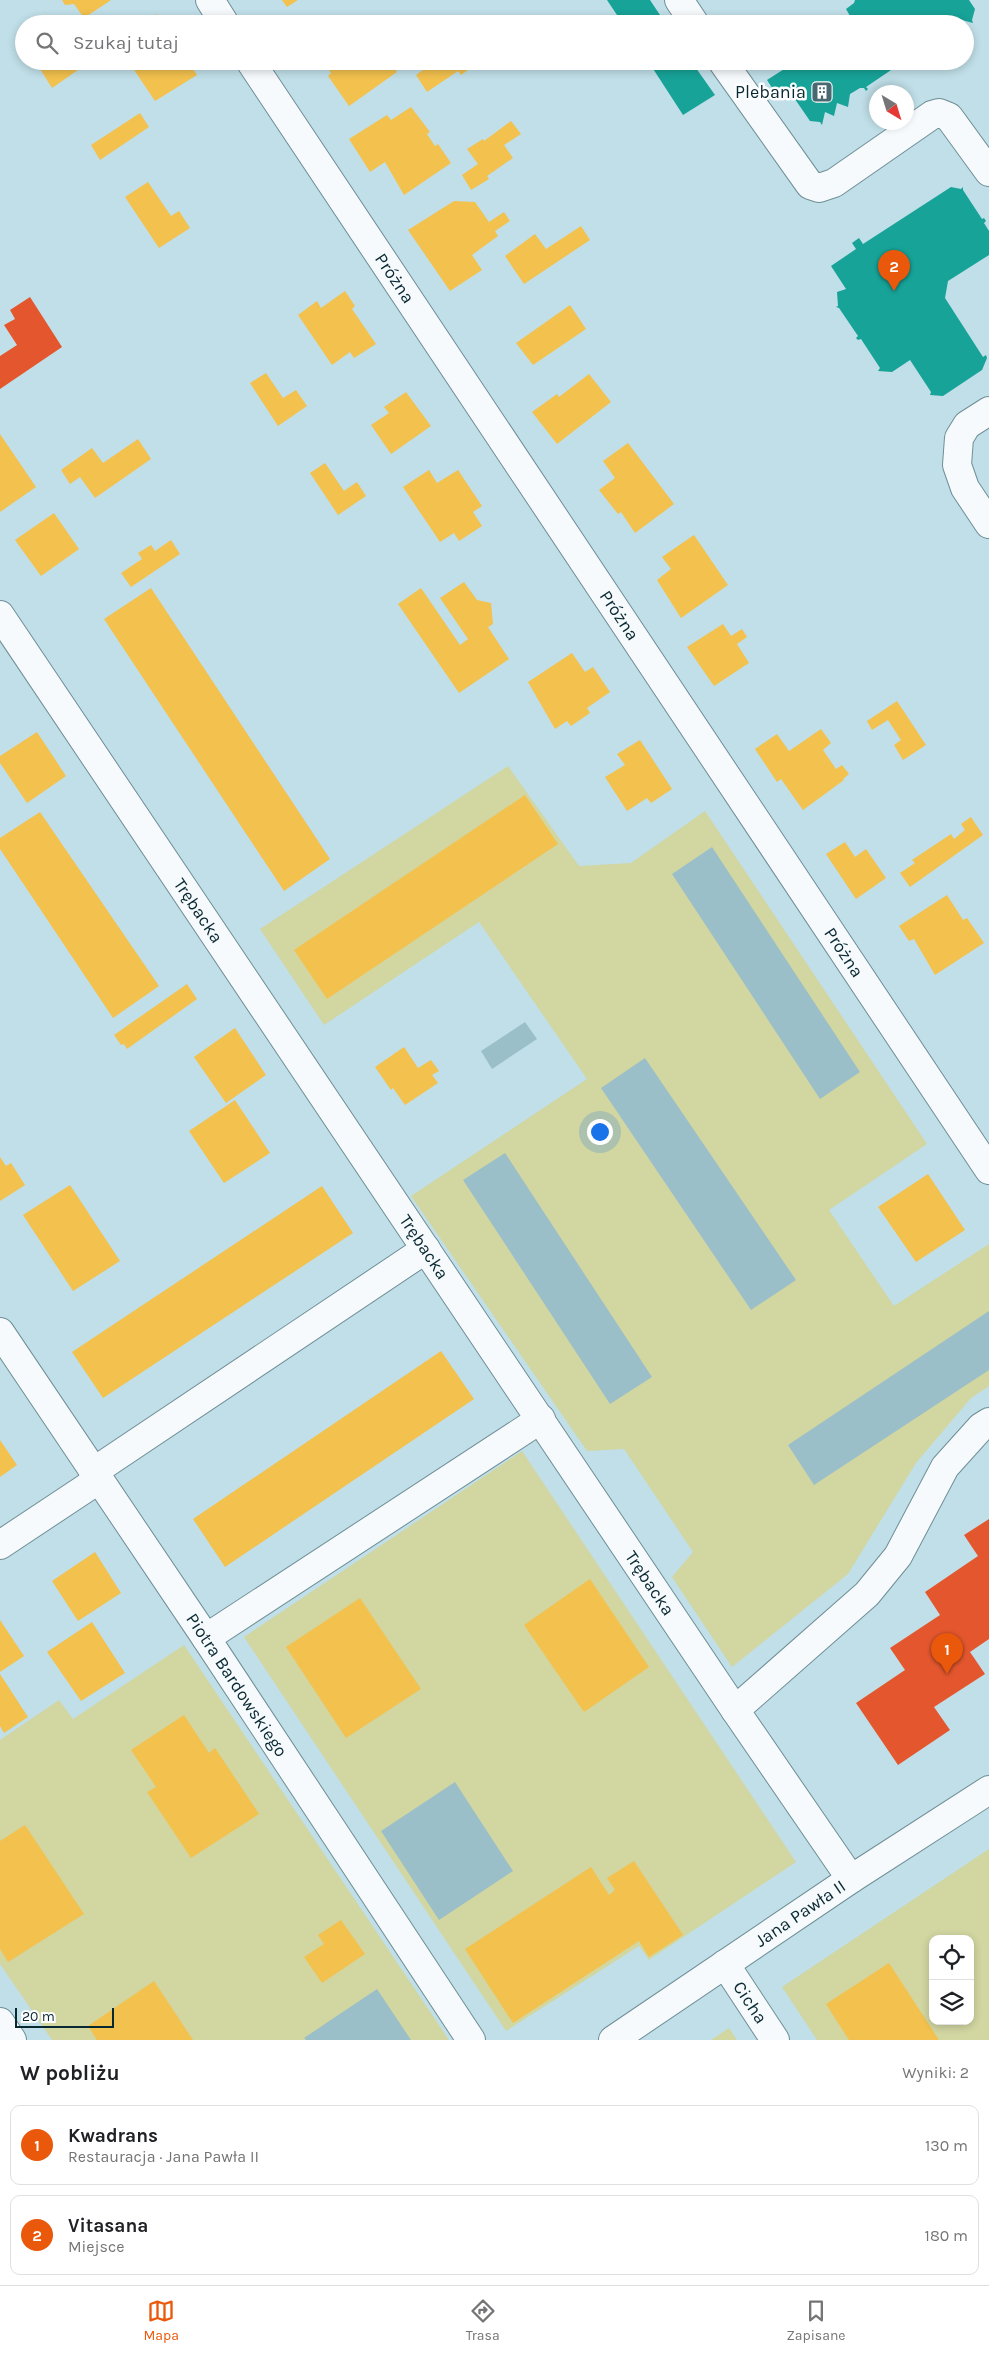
<!DOCTYPE html>
<html lang="pl">
<head>
<meta charset="utf-8">
<style>
	:root { --surface:#fff; --page:#f2f2f2; --text:#202124; --muted:#757577; --line:#e0e0e0; --accent:#ea580c }
	body { margin:0; font-family:Karla,sans-serif; background:var(--page); color:var(--text) }
	.controls { position:absolute; right:15px; bottom:15px; display:grid; overflow:hidden; border-radius:10px; box-shadow:0 2px 8px #0003 }
	.controls button { width:45px; height:45px; display:grid; place-items:center; padding:0; border:0; border-bottom:1px solid var(--line); background:var(--surface); color:var(--text); font:25px sans-serif }
	.compass { position:absolute; left:869px; top:85px; width:45px; height:45px; border-radius:50%; background:var(--surface); box-shadow:0 2px 8px #0003; rotate:142deg }
	.scale { position:absolute; left:15px; bottom:12px; width:99px; box-sizing:border-box; padding-left:5px; border:2px solid #082932; border-top:0; font-size:14px; line-height:18px; white-space:nowrap; color:#082932; -webkit-text-stroke:4px #fefefe; paint-order:stroke }
	.you { position:absolute; left:599px; top:1131px; width:18px; height:18px; margin:-12px; border:4px solid #fff; border-radius:50%; background:#1a73e8; box-shadow:0 0 0 8px #1a73e833 }
	.badge { display:grid; place-items:center; width:32px; height:32px; border-radius:50%; background:var(--accent); color:#fff; font-size:16px; font-weight:700 }
	.pin { position:absolute; translate:-50% -41px; filter:drop-shadow(0 1px 2px #0008) }
	.pin::after { content:''; position:absolute; top:26px; width:18px; height:15px; background:inherit; clip-path:polygon(0 0,100% 0,50% 100%) }
	.list { margin:0; padding:0; list-style:none }
	h2 { display:flex; justify-content:space-between; align-items:center; height:65px; margin:0; padding:0 20px; font-size:21px }
	h2 small { font-size:16px; font-weight:400; color:var(--muted) }
	.list li { display:grid; grid-template-columns:32px 1fr auto; gap:15px; align-items:center; box-sizing:border-box; height:80px; margin:0 10px 10px; padding:0 10px; border:1px solid var(--line); border-radius:10px }
	.list b { display:block; font-size:19px; white-space:nowrap }
	.list p { margin:0; font-size:16px; white-space:nowrap; color:var(--muted) }
	.list em { font-size:16px; font-style:normal; color:var(--muted) }
	.icon { flex:none; width:28px; height:28px; fill:none; stroke:currentColor; stroke-width:2; stroke-linecap:round; stroke-linejoin:round }
	.map { position:relative; flex:none; width:989px; height:2040px; overflow:hidden }
	.search { position:absolute; background:var(--surface); box-shadow:0 2px 8px #0003; left:15px; right:15px; top:15px; height:55px; display:flex; align-items:center; gap:12px; box-sizing:border-box; padding:0 18px; border-radius:28px; color:var(--muted); font-size:19px }
	.sheet { height:245px; background:var(--surface) }
	nav { display:flex; justify-content:space-around; align-items:center; box-sizing:border-box; height:70px; border-top:1px solid var(--line); background:var(--surface); font-size:14px; color:var(--muted) }
	nav a { display:grid; justify-items:center; gap:2px }
	nav .on { color:var(--accent) }
	.map>svg:first-child { display:block }
	.green { fill:#d2d6a1; fill-rule:evenodd }
	.homes { fill:#f2c14e }
	.shops { fill:#e4572e }
	.public { fill:#17a398 }
	.building { fill:#9bbfc9 }
	.lines { fill:none; stroke-linecap:round; stroke-linejoin:round }
	.minor-casing { stroke:#6f8e96; stroke-width:30 }
	.minor { stroke:#f6fafc; stroke-width:28 }
	.labels { text-anchor:middle; dominant-baseline:central; stroke-width:5; stroke-linejoin:round; paint-order:stroke }
	.poi-label { font-size:18px; fill:#082932; stroke:#fefefe; text-anchor:end }
	.street-label { font-size:18px; fill:#082932; stroke:#fefefe }
</style>
</head>
<body>
<div class="map">
<svg width="989" height="2040" viewBox="0 0 989 2040">
	<rect width="100%" height="100%" fill="#c0dfe8"/>
	<!-- green -->
	<path class="green" d="M508 766 579 866 631 863 705 811 927 1144 829 1210 894 1306 989 1244V1386L971 1398 916 1463 848 1574 732 1667 672 1577 693 1552 624 1449 587 1451 411 1196 587 1079 479 922 324 1025 260 929Z
		M522 1451 796 1862 649 1960 639 1946 506 2031 244 1637Z
		M184 1645 449 2040H52L0 1964V1740L59 1700 73 1719Z
		M989 1849V2040H817L782 1987ZM933 1939H970V2021H933Z
		M729 2028 737 2040H711Z"/>
	<!-- homes -->
	<path class="homes" d="M62 0H111L84 18 74 4 65 5Z
		M282 0H298L287 7Z
		M156 14 162 24H141Z
		M359 17 364 24H350Z
		M35 61H91L52 88Z
		M128 61H188L197 75 155 101Z
		M323 61H390L397 72 349 106 328 76 331 73Z
		M435 61H473L475 65 461 75 458 71 427 92 416 75Z
		M411 107 430 132 427 134 435 146 438 144 451 163 404 195 385 162 370 172 349 139 387 115 391 120Z
		M140 113 149 127 100 160 91 145Z
		M511 121 521 134 504 145 513 158 487 176 489 179 471 190 462 175 478 164 467 149 483 139 484 141Z
		M148 182 171 216 179 211 190 228 159 248 125 197Z
		M454 201 475 202 489 222 504 212 510 221 495 231 498 236 472 255 482 270 450 291 408 230Z
		M581 226 590 240 524 284 505 256 535 234 546 249Z
		M345 291 355 306 352 309 376 344 354 358 350 352 332 365 298 315 317 301 321 308Z
		M570 305 586 329 533 365 516 343Z
		M266 373 283 398 296 390 307 406 278 426 250 383Z
		M589 374 611 402 557 444 532 412 557 394 559 397Z
		M406 392 431 426 391 454 371 425 389 413 384 407Z
		M0 434 36 487 0 512Z
		M138 439 151 459 95 498 80 477 70 484 61 470 92 448 103 463Z
		M628 443 674 504 635 533 621 512 618 514 599 490 615 478 603 461Z
		M325 463 344 491 357 482 366 496 338 515 310 473Z
		M429 470 437 483 458 470 482 506 473 512 482 526 459 541 454 533 440 542 403 487Z
		M54 513 79 549 41 576 15 540Z
		M694 535 728 585 681 618 657 580 671 569 662 557Z
		M171 540 180 554 131 587 121 573 142 559 138 553 151 545 155 551Z
		M464 582 477 600 491 603 493 624 488 627 509 659 459 693 398 604 421 588 460 645 468 639 440 598Z
		M151 588 330 859 284 891 104 619Z
		M723 624 731 636 742 629 747 637 737 644 749 663 714 686 687 647Z
		M572 653 585 672 593 667 610 692 587 708 590 713 571 726 567 721 555 729 528 682Z
		M897 701 926 745 903 760 894 745 901 740 888 720 872 730 867 721Z
		M821 729 831 743 823 750 836 769 842 765 849 774 843 779 844 780 803 810 781 779 777 782 755 749 777 734 789 751Z
		M37 732 66 776 27 803 0 763V756Z
		M640 740 672 789 651 803 647 798 627 811 605 777 625 765 617 754Z
		M525 795 558 844 327 999 294 950Z
		M40 812 159 986 113 1018 0 849V838Z
		M971 817 983 835 910 887 900 873 915 863 912 860 951 834 954 839 965 830 961 824Z
		M845 842 855 857 866 849 886 878 856 899 826 854Z
		M947 895 963 920 967 918 984 943 935 975 914 939 909 941 899 926Z
		M187 984 197 999 127 1049 124 1044 121 1045 114 1035Z
		M235 1028 266 1075 226 1103 194 1057Z
		M404 1047 418 1068 431 1060 439 1071 432 1075 438 1083 405 1105 393 1088 391 1090 375 1067Z
		M235 1100 270 1153 224 1183 189 1131Z
		M0 1157 6 1166 11 1163 25 1185 0 1201Z
		M928 1174 965 1230 916 1262 878 1207Z
		M70 1185 120 1261 73 1291 23 1215Z
		M322 1186 353 1233 103 1398 72 1352Z
		M441 1351 474 1399 225 1567 193 1519Z
		M0 1440 17 1465 0 1477Z
		M95 1552 121 1593 78 1621 52 1581Z
		M590 1579 649 1667 584 1712 524 1625Z
		M360 1598 421 1689 346 1738 286 1647Z
		M0 1620 24 1656 0 1672Z
		M92 1622 125 1673 81 1701 47 1652Z
		M0 1674 28 1717 4 1733 0 1726Z
		M184 1715 209 1753 215 1748 259 1814 191 1858 147 1792 156 1787 131 1750Z
		M25 1825 84 1914 8 1962 0 1949V1841Z
		M634 1861 683 1935 649 1957 639 1941 513 2023 465 1949 591 1867 609 1895 615 1890 607 1878Z
		M341 1920 365 1954 322 1983 304 1957 324 1944 318 1935Z
		M889 1963 939 2040H849L826 2004Z
		M154 1981 193 2040H97L88 2026Z"/>
	<!-- shops -->
	<path class="shops" d="M30 297 62 347 0 389V356L17 345 4 325 15 319 10 310Z
		M989 1519V1639L970 1652 985 1674 934 1707 950 1730 898 1765 856 1703 905 1670 890 1648 940 1615 925 1592 978 1556 964 1535Z"/>
	<!-- public -->
	<path class="public" d="M607 0H650L666 24H623Z
		M855 0H969L975 9 972 20 973 23 962 20 960 24H826L837 16 840 22 850 16 846 9 854 3Z
		M648 61H691L715 95 683 115Z
		M790 61H900L899 64 901 67 899 69 897 66 866 87 868 89 866 91 864 88H860L850 94 848 107 837 103 834 116 825 112 822 125 820 122 810 121 788 89 778 97 767 80 792 64Z
		M951 187 961 189 963 187V190L982 219 984 218 986 221 984 223 989 231V255L948 281 945 298 983 357 986 355 987 358 982 370 943 396 930 395 931 392 910 360 892 372 878 371 880 368 861 339 858 340 856 338 858 336 839 308 836 307 838 306 837 292 846 289 831 266 856 249 852 243 859 238 863 244Z"/>
	<!-- building -->
	<path class="building" d="M712 847 860 1072 820 1099 672 874Z
		M525 1022 537 1039 492 1069 481 1051Z
		M645 1058 796 1280 751 1310 601 1088Z
		M505 1153 652 1377 610 1404 463 1180Z
		M989 1311V1370L814 1485 788 1445Z
		M455 1782 513 1871 439 1920 381 1831Z
		M377 1989 411 2040H306L304 2038Z"/>
	<g class="lines">
		<!-- minor casing -->
		<g class="minor-casing">
			<g id="minor">
				<path d="M210 0 225 24"/>
				<path d="M679 0 695 24"/>
				<path id="s1" d="M250 61 989 1170"/>
				<path d="M722 61 810 185 819 188 834 183 932 115 939 113 949 117 989 172"/>
				<path d="M989 411 967 425 959 438 957 465 965 488 989 524"/>
				<path id="s2" d="M0 615 735 1710 851 1879"/>
				<path id="s3" d="M0 1332 206 1638 471 2040"/>
				<path d="M93 1472 426 1249"/>
				<path d="M0 1545 98 1480"/>
				<path d="M206 1638 541 1419"/>
				<path d="M735 1710 867 1594 898 1556 945 1467 981 1427 989 1422"/>
				<path id="s4" d="M725 1964 775 2040"/>
				<path d="M0 2022 12 2040"/>
				<path id="s5" d="M613 2040 851 1879 989 1790"/>
			</g>
		</g>
		<!-- minor -->
		<use href="#minor" class="minor"/>
	</g>
	<!-- icons -->
	<defs>
		<g id="building-square" transform="scale(1.125)"><rect x="-9" y="-9" width="18" height="18" rx="4" fill="#486972" stroke="#fefefe"/><path d="M-4-6H4V6H1V3H-1V6H-4ZM-2.5-4.3h1.7v1.8h-1.7ZM.8-4.3h1.7v1.8H.8ZM-2.5-1h1.7V.8h-1.7ZM.8-1h1.7V.8H.8Z" fill="#fff"/></g>
	</defs>
	<g fill-rule="evenodd">
		<use href="#building-square" x="822" y="92"/>
	</g>
	<g class="labels">
		<!-- poi labels -->
		<g class="poi-label">
			<text x="806" y="92">Plebania</text>
		</g>
		<!-- street labels -->
		<g class="street-label">
			<text stroke="none"><textPath href="#s1" startOffset="261">Próżna</textPath></text>
			<text stroke="none"><textPath href="#s1" startOffset="666">Próżna</textPath></text>
			<text stroke="none"><textPath href="#s2" startOffset="356">Trębacka</textPath></text>
			<text stroke="none"><textPath href="#s1" startOffset="1071">Próżna</textPath></text>
			<text stroke="none"><textPath href="#s2" startOffset="761">Trębacka</textPath></text>
			<text stroke="none"><textPath href="#s2" startOffset="1166">Trębacka</textPath></text>
			<text stroke="none"><textPath href="#s3" startOffset="425">Piotra Bardowskiego</textPath></text>
			<text stroke="none"><textPath href="#s5" startOffset="226">Jana Pawła II</textPath></text>
			<text stroke="none"><textPath href="#s4" startOffset="46">Cicha</textPath></text>
		</g>
	</g>
</svg>
<div class="controls">
<button><svg class="icon" aria-label="locate" viewBox="0 0 24 24"><circle cx="12" cy="12" r="6"/><path d="M12 2v4M12 18v4M2 12h4M18 12h4"/></svg></button>
<button><svg class="icon" aria-label="layers" viewBox="0 0 24 24"><path d="M12 4l9 5-9 5-9-5zM3 14l9 5 9-5"/></svg></button>
</div>
<svg class="compass" viewBox="-18 -18 36 36"><path d="M0-13l5 13h-10z" fill="#e53935"/><path d="M0 13l5-13h-10z" fill="#757577"/></svg>
<div class="scale">20 m</div>
<div class="you"></div>
<div class="pin badge" style="left:947px;top:1674px">1</div>
<div class="pin badge" style="left:894px;top:291px">2</div>
<div class="search"><svg class="icon" aria-label="search" viewBox="0 0 24 24"><circle cx="10" cy="10" r="6"/><path d="M15 15l6 6"/></svg>Szukaj tutaj</div>
</div>
<section class="sheet">
<h2>W pobliżu<small>Wyniki: 2</small></h2>
<ul class="list">
<li><span class="badge">1</span><div><b>Kwadrans</b><p>Restauracja · Jana Pawła II</p></div><em>130 m</em></li>
<li><span class="badge">2</span><div><b>Vitasana</b><p>Miejsce</p></div><em>180 m</em></li>
</ul>
</section>
<nav>
<a class="on"><svg class="icon" aria-label="map" viewBox="0 0 24 24"><path d="M3 6l6-2 6 2 6-2v14l-6 2-6-2-6 2zM9 4v14M15 6v14"/></svg>Mapa</a>
<a><svg class="icon" aria-label="directions" viewBox="0 0 24 24"><path d="M12 3l9 9-9 9-9-9zM9 14v-3h6M13 9l2 2-2 2"/></svg>Trasa</a>
<a><svg class="icon" aria-label="saved" viewBox="0 0 24 24"><path d="M7 4h10v16l-5-4-5 4z"/></svg>Zapisane</a>
</nav>
</body>
</html>
